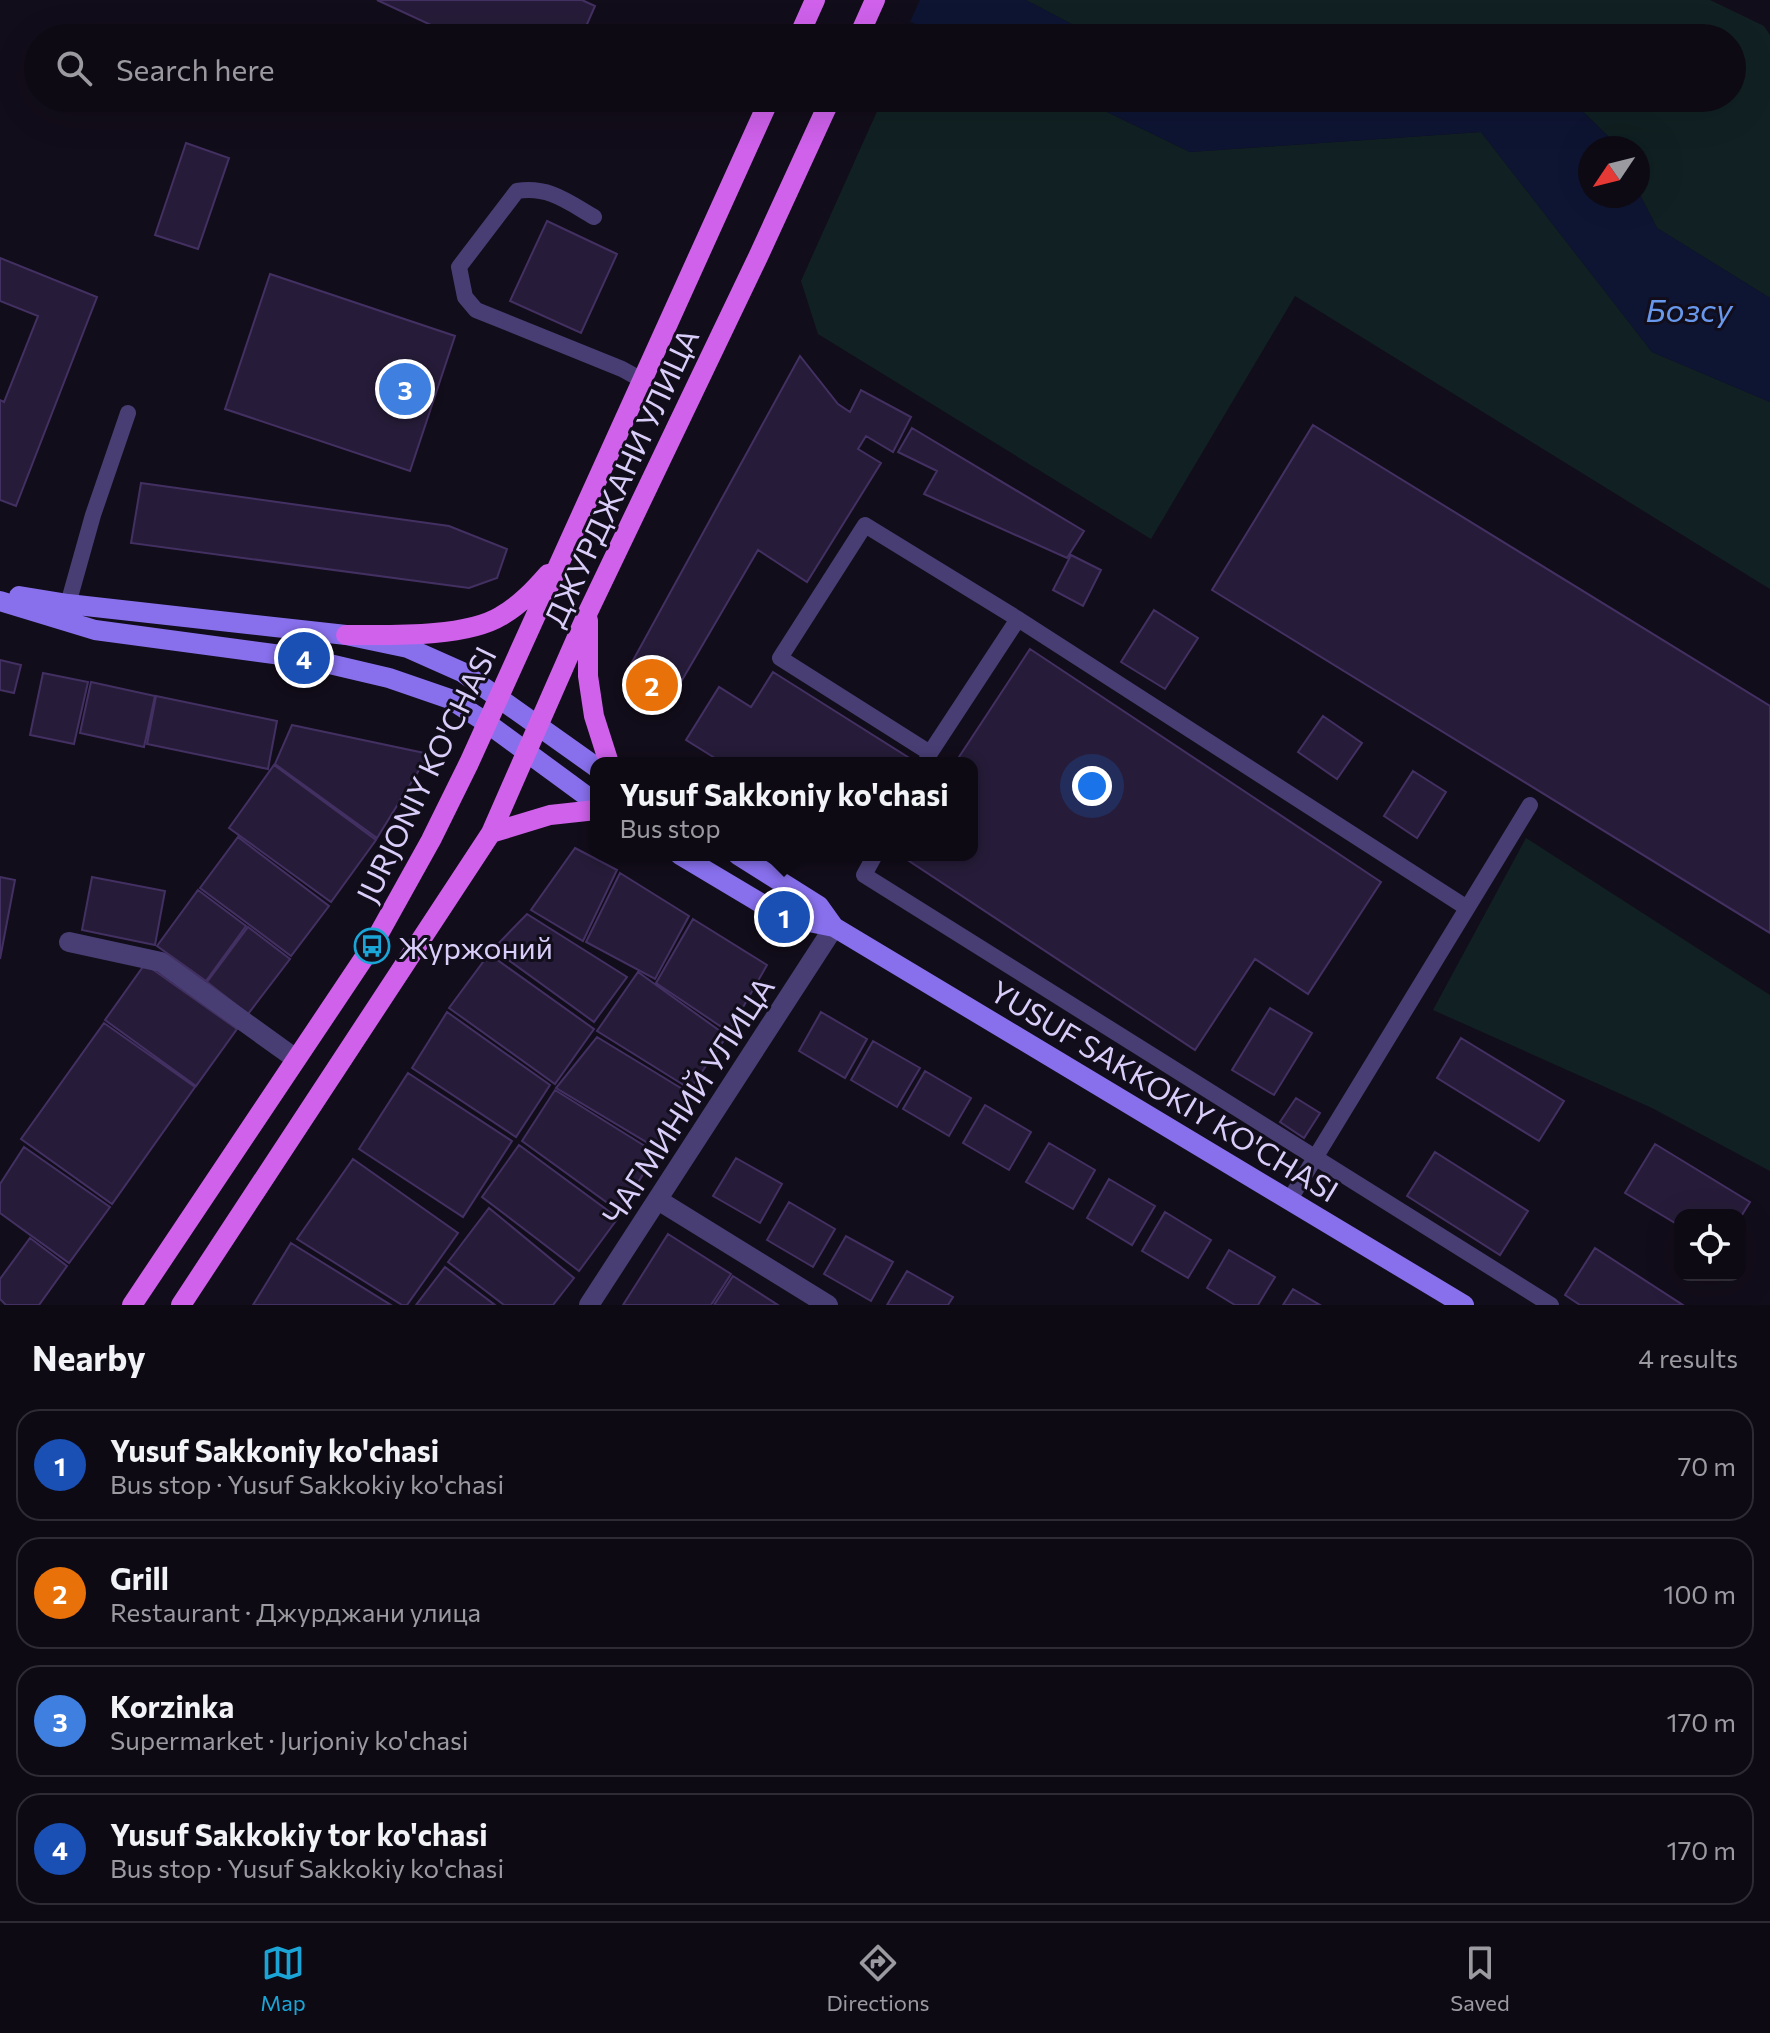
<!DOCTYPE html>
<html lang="en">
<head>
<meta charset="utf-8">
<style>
	:root { --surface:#0e0a14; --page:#1c1822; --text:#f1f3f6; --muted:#9b9aa0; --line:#2e2b34; --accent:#1ba4d6 }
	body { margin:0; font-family:Commissioner,sans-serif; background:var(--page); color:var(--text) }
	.controls { position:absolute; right:24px; bottom:24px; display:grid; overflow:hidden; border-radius:16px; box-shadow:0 8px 32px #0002 }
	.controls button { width:72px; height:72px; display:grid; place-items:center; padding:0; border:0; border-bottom:2px solid var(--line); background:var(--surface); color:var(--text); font:40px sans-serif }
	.compass { position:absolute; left:1578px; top:136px; width:72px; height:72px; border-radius:50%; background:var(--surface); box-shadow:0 8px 32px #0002; rotate:235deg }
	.you { position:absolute; left:1092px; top:786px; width:28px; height:28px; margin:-20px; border:6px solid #fff; border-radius:50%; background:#1a73e8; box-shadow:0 0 0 12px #1a73e833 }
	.badge { display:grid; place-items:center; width:52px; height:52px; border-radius:50%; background:var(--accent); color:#fff; font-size:26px; font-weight:700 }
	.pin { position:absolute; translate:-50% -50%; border:4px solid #fff; box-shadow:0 2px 8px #0006 }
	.popup { position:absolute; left:590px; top:757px; width:388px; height:104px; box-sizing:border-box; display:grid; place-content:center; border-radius:16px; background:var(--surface); filter:drop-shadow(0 2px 6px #0005); font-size:26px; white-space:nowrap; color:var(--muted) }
	.popup b { font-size:30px; color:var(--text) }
	.popup::after { content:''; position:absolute; left:50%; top:100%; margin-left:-16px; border:16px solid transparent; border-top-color:var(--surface) }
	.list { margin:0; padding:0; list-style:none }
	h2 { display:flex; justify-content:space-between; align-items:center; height:104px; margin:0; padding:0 32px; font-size:34px }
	h2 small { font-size:26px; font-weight:400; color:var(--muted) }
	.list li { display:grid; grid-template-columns:52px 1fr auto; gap:24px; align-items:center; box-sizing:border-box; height:112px; margin:0 16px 16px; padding:0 16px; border:2px solid var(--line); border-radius:24px }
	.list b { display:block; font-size:30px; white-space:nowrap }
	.list p { margin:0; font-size:26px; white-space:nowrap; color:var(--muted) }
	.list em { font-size:26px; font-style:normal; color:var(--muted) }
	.icon { flex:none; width:44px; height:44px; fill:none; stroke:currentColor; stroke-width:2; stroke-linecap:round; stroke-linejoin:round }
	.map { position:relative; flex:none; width:1770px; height:1305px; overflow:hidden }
	.search { position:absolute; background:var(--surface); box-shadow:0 8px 32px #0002; left:24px; right:24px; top:24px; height:88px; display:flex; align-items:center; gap:20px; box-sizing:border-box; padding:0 28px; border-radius:44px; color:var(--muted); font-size:30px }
	.sheet { height:616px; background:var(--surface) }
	nav { display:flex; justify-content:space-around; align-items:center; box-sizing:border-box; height:112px; border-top:2px solid var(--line); background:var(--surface); font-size:22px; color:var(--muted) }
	nav a { display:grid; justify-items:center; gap:4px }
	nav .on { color:var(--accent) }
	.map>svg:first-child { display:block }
	.green { fill:#112123 }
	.water { fill:#0e1533 }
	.pier { fill:#120d1a }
	.building { fill:#261c39; stroke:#433062; stroke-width:2 }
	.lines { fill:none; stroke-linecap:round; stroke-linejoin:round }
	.lane { stroke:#493e74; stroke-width:16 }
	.street { stroke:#493e74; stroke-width:20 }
	.secondary { stroke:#8870ed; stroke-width:20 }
	.primary { stroke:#cf61eb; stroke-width:20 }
	.labels { text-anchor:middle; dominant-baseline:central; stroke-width:6; stroke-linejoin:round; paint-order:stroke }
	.street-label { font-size:30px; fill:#d9cdf9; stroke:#120d1a }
	.poi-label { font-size:30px; fill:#d9cdf9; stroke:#120d1a; text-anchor:start }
	.water-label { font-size:32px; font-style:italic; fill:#6898ec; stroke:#120d1a }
</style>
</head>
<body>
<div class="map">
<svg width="1770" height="1305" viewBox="0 0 1770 1305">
	<rect width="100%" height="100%" fill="#120d1a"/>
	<!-- green -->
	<path class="green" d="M1026 0H1710L1764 26 1770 35V298L1657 228 1638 191V148H1616L1612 140 1569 98H1732V38H1098Z
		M883 98H1078L1190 152 1481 132 1652 352 1770 402V589L1295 296 1151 539 818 334 801 281Z
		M1526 838 1770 995V1171L1652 1108 1433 1010Z"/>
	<!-- water -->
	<path class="water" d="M860 0H1026L1098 38H948Z
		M1078 98H1569L1612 140 1616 148H1590V196H1638V191L1657 228 1770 298V402L1652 352 1481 132 1190 152Z"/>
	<!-- pier -->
	<path class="pier" d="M856 0H920L909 24 859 4Z"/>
	<!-- building -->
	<path class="building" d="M377 0H582L595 6 581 38H459Z
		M186 143 229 158 198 249 155 235Z
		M547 221 617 254 581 333 510 301Z
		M0 258 97 297 16 506 0 500V400L4 402 38 316 0 301Z
		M270 274 455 336 410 471 225 409Z
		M800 356 838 404 850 412 861 390 911 417 893 452 866 436 858 449 881 463 807 582 758 550 678 687 631 664Z
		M1313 425 1770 706V933L1212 590Z
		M912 428 1084 531 1067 558 924 494 937 471 898 452Z
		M141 483 449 526 507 549 497 578 469 588 131 543Z
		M1071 555 1101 570 1083 606 1053 590Z
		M1154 610 1198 638 1165 689 1121 662Z
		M1030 649 1381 882 1308 994 1255 959 1195 1050 900 855H972V763H955Z
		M0 660 21 665 14 693 0 690Z
		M773 672 914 761 912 763H723L686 740 719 687 751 707Z
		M43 673 88 682 74 744 30 735Z
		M91 682 155 696 144 747 80 733Z
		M156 696 277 721 268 769 147 744Z
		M1323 716 1362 743 1337 779 1298 752Z
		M292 725 429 754 377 838 275 764Z
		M274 765 376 840 331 902 229 828Z
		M1413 771 1446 792 1417 838 1384 816Z
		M238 837 329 906 291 956 200 888Z
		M575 848 617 870 583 941 531 910Z
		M620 873 689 916 655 979 586 942Z
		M0 877 15 880 0 959Z
		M92 877 165 891 155 945 82 930Z
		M198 890 246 926 206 981 157 946Z
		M527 914 627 977 594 1022 493 949Z
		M693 919 767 965 729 1032 656 983Z
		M248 927 290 959 248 1014 207 982Z
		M489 954 594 1029 555 1084 449 1008Z
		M145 964 237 1029 196 1086 105 1020Z
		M638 972 727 1036 690 1089 597 1031Z
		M1270 1008 1312 1033 1274 1095 1232 1070Z
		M447 1012 550 1085 516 1137 412 1068Z
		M821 1012 867 1039 845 1078 799 1051Z
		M104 1023 195 1087 112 1204 21 1139Z
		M597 1037 689 1093 658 1149 556 1088Z
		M1461 1038 1564 1101 1539 1141 1437 1078Z
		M873 1041 920 1068 897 1107 851 1080Z
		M925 1071 971 1098 949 1136 903 1109Z
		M408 1073 512 1141 463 1217 359 1149Z
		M555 1090 656 1153 620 1212 522 1141Z
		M1296 1098 1320 1113 1304 1138 1280 1122Z
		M985 1105 1031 1132 1009 1170 963 1143Z
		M1049 1143 1095 1170 1073 1209 1026 1182Z
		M1655 1144 1750 1202 1740 1218V1215H1680V1226L1625 1193Z
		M519 1145 618 1218 579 1271 482 1197Z
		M24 1147 110 1207 69 1263 0 1213V1184Z
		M1435 1152 1528 1211 1500 1255 1407 1196Z
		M736 1158 782 1184 760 1223 713 1196Z
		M353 1159 458 1233 407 1305H402L297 1239Z
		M1109 1179 1155 1206 1132 1245 1087 1218Z
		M789 1202 835 1229 813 1267 767 1240Z
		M489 1208 574 1278 553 1305H504L448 1262Z
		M1165 1212 1211 1240 1188 1278 1142 1251Z
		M668 1234 731 1274 711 1305H623Z
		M846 1236 893 1262 871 1301 824 1274Z
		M30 1238 67 1266 39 1305H6L0 1299V1279Z
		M291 1243 391 1305H253Z
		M1595 1248 1683 1305H1580L1565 1295Z
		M1229 1250 1275 1277 1258 1305H1235L1207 1288Z
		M445 1267 495 1305H416Z
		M907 1271 953 1297 948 1305H887Z
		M733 1276 778 1305H714Z
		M1293 1289 1320 1305H1283Z"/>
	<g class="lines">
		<!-- lane -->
		<path class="lane" d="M594 217C568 202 549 186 517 191L459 267 465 297 476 310 622 369 642 380
			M68 604 93 515 128 413
			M930 753 1018 619
			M925 763 930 753 780 658 865 525 1018 619 1467 908
			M875 855 864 875 1551 1305
			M1290 1199 1530 805"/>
		<!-- street -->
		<path class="street" d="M69 942 161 962 296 1059
			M658 1200 828 1305
			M589 1305 834 927"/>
		<!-- secondary -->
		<path class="secondary" d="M19 596 68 604 346 635 408 648 462 672 596 767
			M0 601 95 630 304 658 389 678 450 699 487 723 596 803
			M680 855 784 917 834 927 1464 1305
			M738 855 819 906 834 927"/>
		<!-- primary -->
		<path class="primary" d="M798 38 815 0
			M858 38 875 0
			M588 620V676L594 716 609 763
			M346 635C388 635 465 638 501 616 520 605 534 590 548 574
			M491 833 550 815 596 810
			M132 1305 372 946 431 840 469 763 770 98
			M181 1305 491 833 588 612 758 257 831 98"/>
	</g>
	<!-- icons -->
	<defs>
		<g id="bus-ring" transform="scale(1.8)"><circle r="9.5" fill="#120d1a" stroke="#1ba4d6" stroke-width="1.5"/><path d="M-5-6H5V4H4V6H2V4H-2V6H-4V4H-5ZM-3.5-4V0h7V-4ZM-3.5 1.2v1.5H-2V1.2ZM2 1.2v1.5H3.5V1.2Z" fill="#1ba4d6"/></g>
	</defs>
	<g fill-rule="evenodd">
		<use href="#bus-ring" x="372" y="946"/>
	</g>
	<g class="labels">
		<!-- street labels -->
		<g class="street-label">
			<text transform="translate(620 477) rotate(-65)">ДЖУРДЖАНИ УЛИЦА</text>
			<text transform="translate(425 774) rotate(-64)">JURJONIY KO'CHASI</text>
			<text transform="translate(1165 1090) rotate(31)">YUSUF SAKKOKIY KO'CHASI</text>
			<text transform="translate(687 1100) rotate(-57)">ЧАГМИНИЙ УЛИЦА</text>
		</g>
		<!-- poi labels -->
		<g class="poi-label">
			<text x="398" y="946">Журжоний</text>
		</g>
		<!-- water labels -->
		<g class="water-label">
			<text x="1689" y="309">Бозсу</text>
		</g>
	</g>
</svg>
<div class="controls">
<button><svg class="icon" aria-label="locate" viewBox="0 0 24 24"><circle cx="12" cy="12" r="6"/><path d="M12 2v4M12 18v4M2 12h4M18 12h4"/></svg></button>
</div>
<svg class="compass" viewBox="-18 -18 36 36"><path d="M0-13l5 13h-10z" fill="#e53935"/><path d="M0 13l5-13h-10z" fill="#9b9aa0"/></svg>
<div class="you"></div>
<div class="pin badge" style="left:784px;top:917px;background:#1a4fb4">1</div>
<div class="popup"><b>Yusuf Sakkoniy ko'chasi</b>Bus stop</div>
<div class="pin badge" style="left:652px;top:685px;background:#e8710a">2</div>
<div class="pin badge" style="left:405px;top:389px;background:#3f7fe0">3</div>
<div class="pin badge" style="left:304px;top:658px;background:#1a4fb4">4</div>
<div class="search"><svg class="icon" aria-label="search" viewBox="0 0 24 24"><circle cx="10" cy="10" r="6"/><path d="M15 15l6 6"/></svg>Search here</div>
</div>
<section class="sheet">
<h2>Nearby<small>4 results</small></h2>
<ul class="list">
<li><span class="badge" style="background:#1a4fb4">1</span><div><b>Yusuf Sakkoniy ko'chasi</b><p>Bus stop · Yusuf Sakkokiy ko'chasi</p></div><em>70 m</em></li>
<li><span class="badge" style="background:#e8710a">2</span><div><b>Grill</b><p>Restaurant · Джурджани улица</p></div><em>100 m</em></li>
<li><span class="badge" style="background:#3f7fe0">3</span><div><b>Korzinka</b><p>Supermarket · Jurjoniy ko'chasi</p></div><em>170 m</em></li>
<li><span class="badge" style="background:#1a4fb4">4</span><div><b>Yusuf Sakkokiy tor ko'chasi</b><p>Bus stop · Yusuf Sakkokiy ko'chasi</p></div><em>170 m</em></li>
</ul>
</section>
<nav>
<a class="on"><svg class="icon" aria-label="map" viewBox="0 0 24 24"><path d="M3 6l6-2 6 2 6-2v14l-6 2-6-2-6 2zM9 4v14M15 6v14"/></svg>Map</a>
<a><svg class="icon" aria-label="directions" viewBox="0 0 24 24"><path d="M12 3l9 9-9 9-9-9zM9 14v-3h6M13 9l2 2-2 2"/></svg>Directions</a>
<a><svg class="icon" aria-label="saved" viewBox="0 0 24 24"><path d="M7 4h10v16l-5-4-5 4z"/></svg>Saved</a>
</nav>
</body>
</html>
